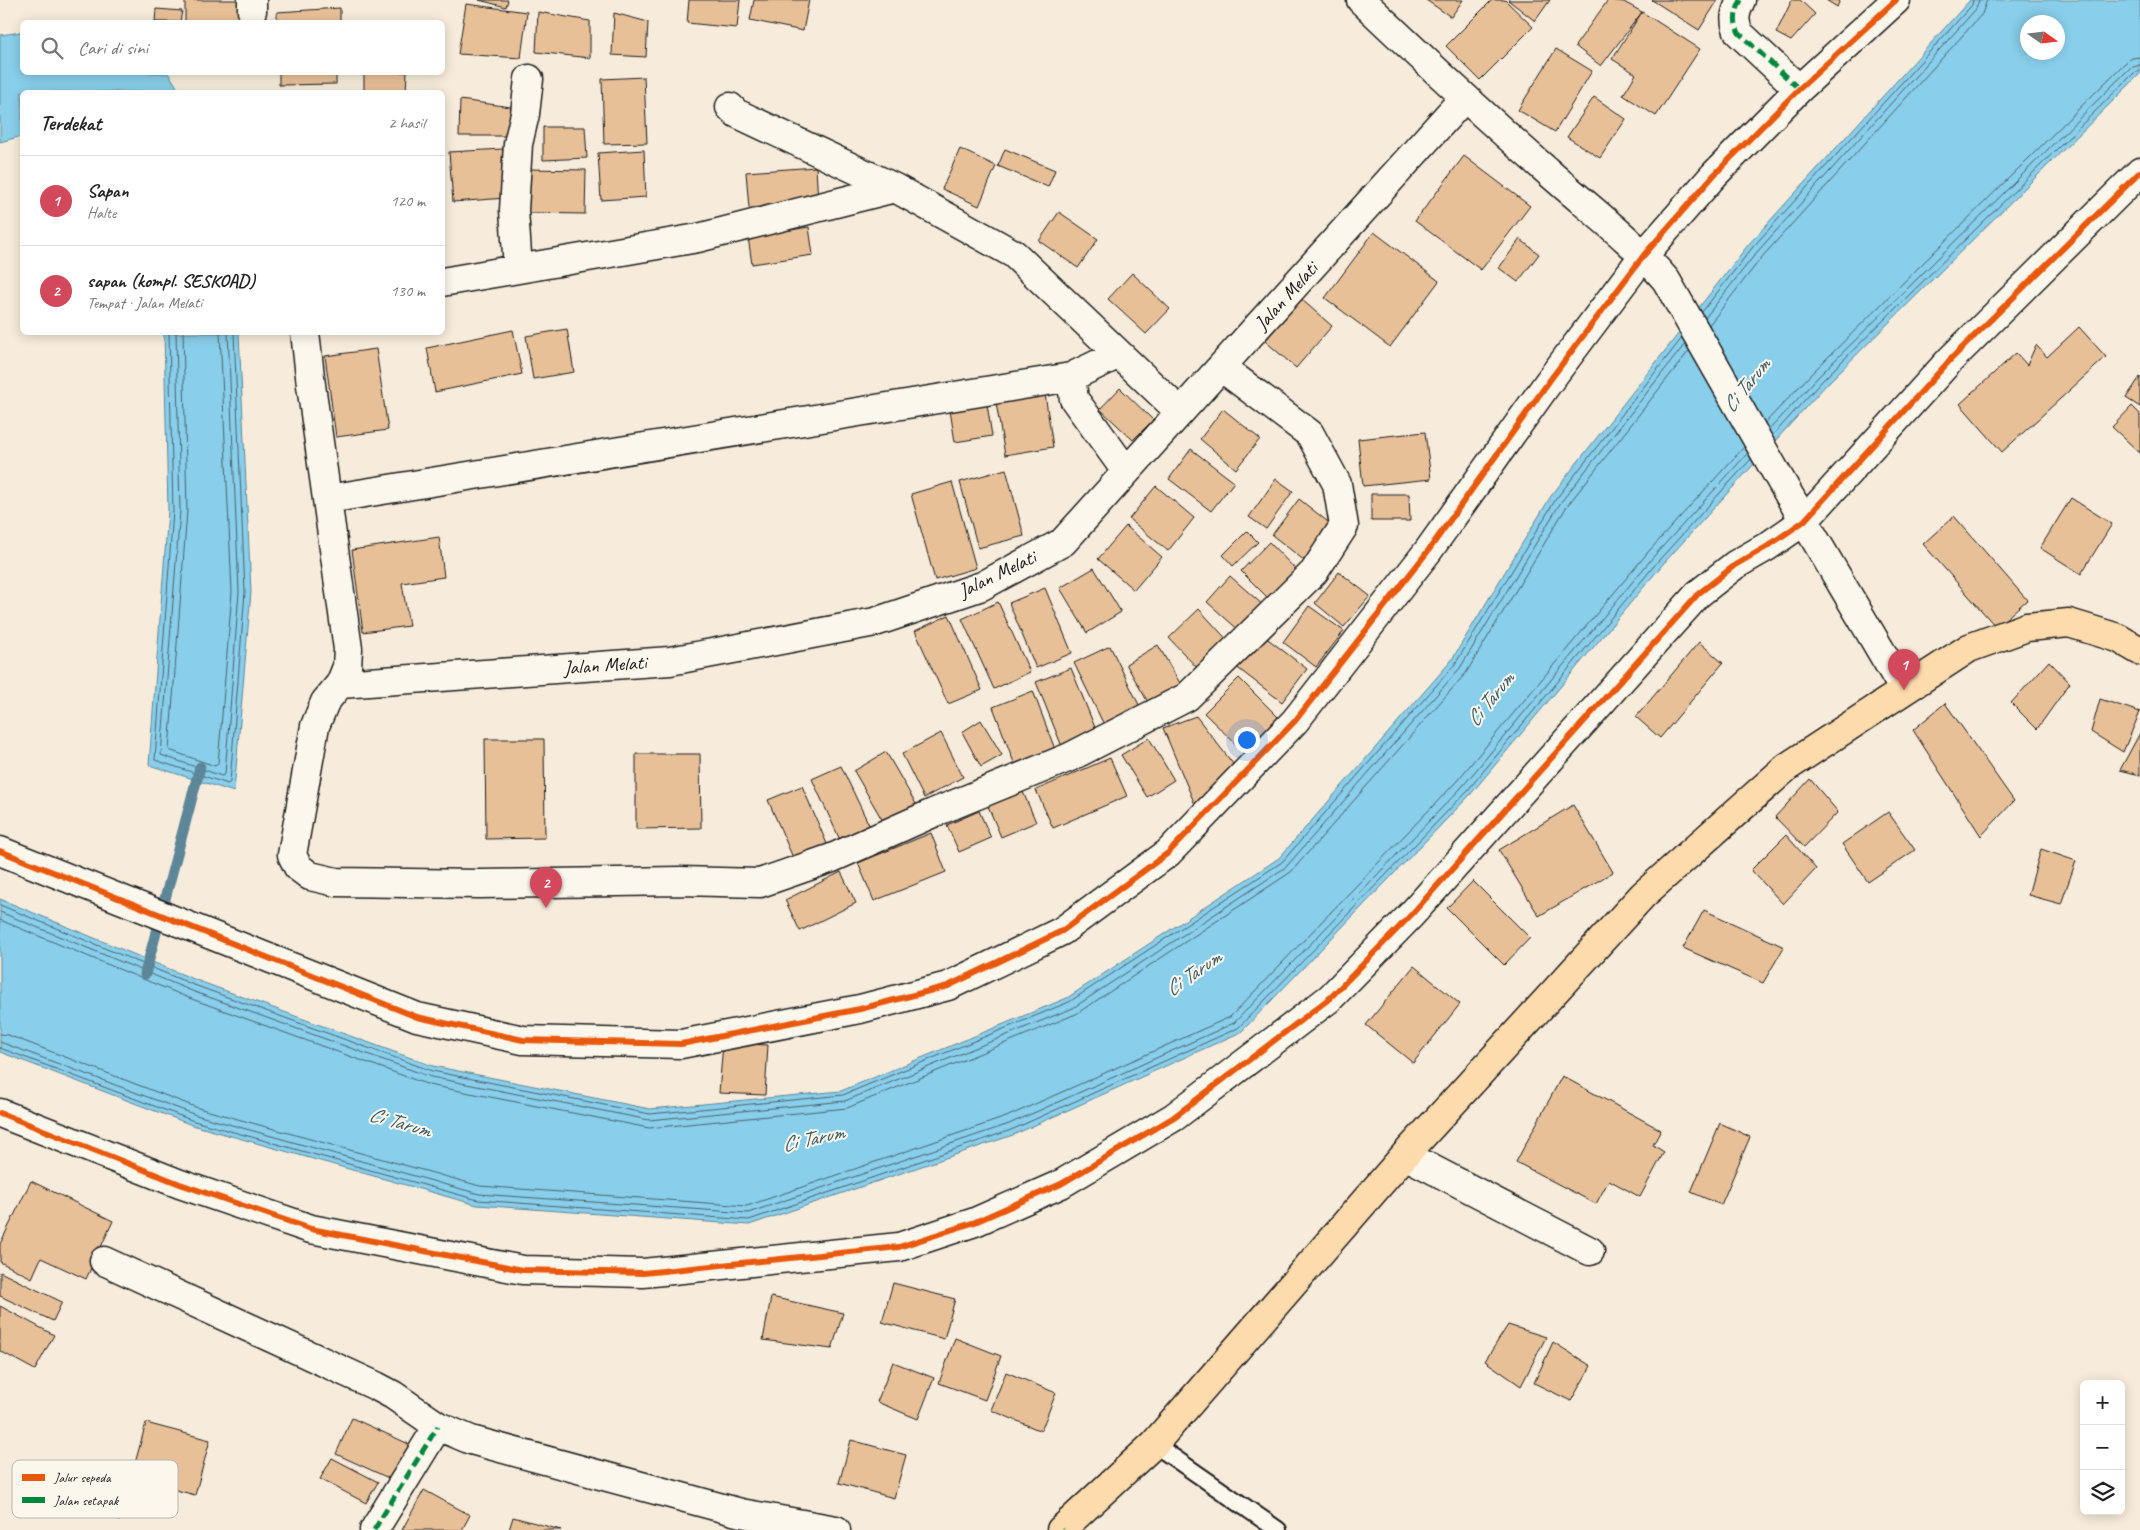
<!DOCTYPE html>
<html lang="id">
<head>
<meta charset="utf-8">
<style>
	:root { --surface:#fff; --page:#f6f6f6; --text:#222; --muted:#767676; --line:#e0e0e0; --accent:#d1495b }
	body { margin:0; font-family:Caveat,sans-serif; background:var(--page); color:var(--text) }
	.controls { position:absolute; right:15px; bottom:15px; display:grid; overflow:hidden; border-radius:8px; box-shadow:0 2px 12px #0003 }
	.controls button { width:45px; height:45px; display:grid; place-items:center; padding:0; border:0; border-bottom:1px solid var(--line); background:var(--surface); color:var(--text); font:25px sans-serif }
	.compass { position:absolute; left:2020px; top:15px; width:45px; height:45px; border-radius:50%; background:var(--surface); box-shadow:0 2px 12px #0003; rotate:104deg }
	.you { position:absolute; left:1246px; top:739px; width:18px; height:18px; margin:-12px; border:4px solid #fff; border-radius:50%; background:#1a73e8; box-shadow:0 0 0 8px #1a73e833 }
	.badge { display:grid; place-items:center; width:32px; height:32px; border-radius:50%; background:var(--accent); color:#fff; font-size:16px; font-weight:700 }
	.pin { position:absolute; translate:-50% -41px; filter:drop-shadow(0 1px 2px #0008) }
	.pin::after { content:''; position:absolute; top:26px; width:18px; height:15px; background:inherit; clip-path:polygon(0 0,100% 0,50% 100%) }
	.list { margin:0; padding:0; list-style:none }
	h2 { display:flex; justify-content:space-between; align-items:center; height:65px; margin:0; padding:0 20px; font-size:21px }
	h2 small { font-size:16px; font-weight:400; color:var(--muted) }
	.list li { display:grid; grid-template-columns:32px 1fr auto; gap:15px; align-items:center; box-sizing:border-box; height:90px; padding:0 20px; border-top:1px solid var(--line) }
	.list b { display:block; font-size:19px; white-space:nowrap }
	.list p { margin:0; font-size:16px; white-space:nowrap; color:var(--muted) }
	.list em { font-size:16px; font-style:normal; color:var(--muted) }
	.icon { flex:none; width:28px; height:28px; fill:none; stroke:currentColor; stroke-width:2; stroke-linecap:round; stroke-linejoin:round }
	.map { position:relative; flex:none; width:2140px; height:1530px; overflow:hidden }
	.search { position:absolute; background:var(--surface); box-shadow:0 2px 12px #0003; left:20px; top:20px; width:425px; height:55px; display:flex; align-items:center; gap:12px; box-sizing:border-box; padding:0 18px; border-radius:8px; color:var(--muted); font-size:19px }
	.panel { position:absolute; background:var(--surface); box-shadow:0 2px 12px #0003; left:20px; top:90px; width:425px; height:245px; border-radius:8px }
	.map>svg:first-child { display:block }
	.water { fill:#89ceea; stroke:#5d8798; fill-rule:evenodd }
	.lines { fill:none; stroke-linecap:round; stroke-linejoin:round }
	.shore { stroke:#48636e; stroke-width:1 }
	.stream { stroke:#5d8798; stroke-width:11 }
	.building { fill:#e8c098; stroke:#1c1c1c }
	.lane-casing { stroke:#1c1c1c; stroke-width:20 }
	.street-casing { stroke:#1c1c1c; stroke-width:31 }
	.secondary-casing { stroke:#1c1c1c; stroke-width:31 }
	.primary-casing { stroke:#1c1c1c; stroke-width:31 }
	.lane { stroke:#fbf7ec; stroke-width:16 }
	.street { stroke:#fbf7ec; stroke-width:28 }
	.secondary { stroke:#fbf7ec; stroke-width:28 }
	.primary { stroke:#fedbac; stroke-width:28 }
	.quiet { stroke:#00873e; stroke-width:5; stroke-dasharray:10 5; stroke-linecap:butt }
	.cycleway-casing { stroke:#fbf7ec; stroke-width:9 }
	.cycleway { stroke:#e8590c; stroke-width:6 }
	.labels { text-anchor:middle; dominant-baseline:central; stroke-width:4; stroke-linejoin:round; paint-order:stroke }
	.street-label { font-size:20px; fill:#1c1c1c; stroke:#fbf7ec }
	.water-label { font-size:21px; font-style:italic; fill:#425a64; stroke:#fbf7ec }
	.key { fill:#fbf7ec; stroke:#b8b5ae; stroke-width:1 }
	.key-label { font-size:14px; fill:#1c1c1c }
</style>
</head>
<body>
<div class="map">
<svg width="2140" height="1530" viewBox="0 0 2140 1530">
	<rect width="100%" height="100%" fill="#f7ecdb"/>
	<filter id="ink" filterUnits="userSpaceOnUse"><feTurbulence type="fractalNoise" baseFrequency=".02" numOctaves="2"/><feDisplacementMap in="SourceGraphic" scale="10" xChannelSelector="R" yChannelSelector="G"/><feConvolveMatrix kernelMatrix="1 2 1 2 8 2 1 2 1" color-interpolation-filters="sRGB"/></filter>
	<g filter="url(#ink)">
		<!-- water -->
		<path class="water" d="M1970 0H2140V74L1826 385 1663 564 1470 795 1241 1032 1013 1135 749 1225 477 1205 192 1125 0 1052V899L196 980 433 1066 650 1109 841 1091 1067 998 1279 858 1451 661 1551 496 1748 245ZM2028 22H2058V52H2028Z
			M22 32V72L167 73 169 74 180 92H22V136L0 142V35Z
			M164 333H239L251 592 234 792 149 765 168 511Z"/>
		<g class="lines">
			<!-- shore -->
			<path class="shore" d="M1702 312 1752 248 1972 5 1973 0
				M1705 318 1757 252 1976 9 1979 0
				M1709 325 1762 257 1982 14 1987 0
				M169 332 173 511 155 760 228 784 230 782 245 592 234 332
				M176 332 180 511 161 755 222 776 225 774 239 592 228 332
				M183 332 187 511 169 750 215 766 218 764 232 592 220 332
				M1765 423 1813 372 2125 63 2132 58 2140 57
				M1769 430 1818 377 2130 68 2140 65
				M1772 436 1822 381 2134 73 2140 71
				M0 905 194 985 432 1071 650 1114 843 1095 1069 1002 1282 862 1455 664 1556 499 1682 338
				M0 912 192 991 431 1077 649 1120 845 1101 1073 1008 1286 867 1460 668 1561 502 1685 344
				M0 920 189 998 429 1085 649 1128 847 1108 1076 1014 1291 872 1466 673 1567 506 1689 351
				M0 1034 8 1035 198 1108 480 1186 747 1206 1006 1117 1230 1017 1456 782 1649 551 1744 447
				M0 1042 196 1115 479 1194 748 1213 1009 1124 1234 1023 1462 787 1654 556 1748 453
				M0 1048 194 1121 478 1200 749 1220 1011 1130 1238 1028 1467 791 1659 560 1751 459"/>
			<!-- stream -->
			<path class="stream" d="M145 974 200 767"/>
		</g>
		<!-- building -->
		<path class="building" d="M185 0H248V22H185Z
			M479 0H508L506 7Z
			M689 0H740L737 28 687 23Z
			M754 0H809L803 31 750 20Z
			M1426 0H1463L1451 17Z
			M1492 0H1505L1533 27 1480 80 1446 46Z
			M1508 0H1550L1535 21Z
			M1608 0 1624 2 1642 12 1601 66 1575 46Z
			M1652 0H1718L1699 30Z
			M1792 0H1800L1815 14 1791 41 1776 33Z
			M1826 0H1840L1837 7Z
			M466 4 527 12 521 58 458 54Z
			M340 8V22H277V12Z
			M156 9 182 11 180 22H155Z
			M538 12 590 21V58L536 52Z
			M1642 12 1700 49 1656 116 1623 95 1636 74 1612 59Z
			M614 13 648 22 646 57 612 55Z
			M1556 49 1592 71 1555 132 1518 110Z
			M279 72H336V84L279 85Z
			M364 72H407L406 92H364Z
			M644 77 647 143 604 144 602 79Z
			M1594 97 1626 119 1600 158 1567 137Z
			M460 100 511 107 507 136H459Z
			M543 127H585L587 158 543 160Z
			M503 149 506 198 453 202 449 152Z
			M960 149 996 166 979 206 942 189Z
			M1005 149 1055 170 1048 187 998 166Z
			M644 150 646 197 601 200 598 153Z
			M1464 156 1530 206 1481 270 1415 221Z
			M816 167 818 203 749 208 746 172Z
			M529 169 586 170 585 214 528 213Z
			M1059 212 1098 239 1078 268 1039 241Z
			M809 227 813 255 752 264 748 237Z
			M1374 232 1439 281 1390 347 1325 298Z
			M1520 239 1539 254 1518 282 1499 268Z
			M1132 273 1170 309 1146 334 1108 299Z
			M1301 299 1332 326 1296 368 1265 341Z
			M2079 327 2106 357 2002 452 1960 404 2016 353 2027 365 2036 345 2047 357Z
			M567 329 574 372 533 379 526 336Z
			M513 330 522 374 435 392 427 348Z
			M376 349 388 430 336 437 325 356Z
			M2140 377V407L2126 398Z
			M1120 388 1153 420 1133 440 1100 409Z
			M1045 394 1053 447 1005 455 996 403Z
			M986 398 992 436 955 442 949 404Z
			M2132 406 2140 414V453L2112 427Z
			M1223 409 1260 439 1236 469 1200 439Z
			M1425 432 1431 479 1363 486 1358 439Z
			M1191 449 1234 482 1211 511 1169 479Z
			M1006 469 1024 536 978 548 960 482Z
			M1276 479 1293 491 1266 529 1249 517Z
			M952 482 976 568 935 580 911 494Z
			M1156 486 1194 518 1168 551 1129 519Z
			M1371 494H1409L1410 521H1371Z
			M2071 498 2112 524 2081 574 2040 548Z
			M1299 499 1332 525 1305 561 1272 535Z
			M1954 516 2027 600 1996 627 1923 544Z
			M1126 526 1162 557 1134 590 1098 559Z
			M1247 531 1258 542 1233 566 1223 555Z
			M439 537 444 577 402 583 409 626 363 632 352 550Z
			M1269 542 1300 574 1272 602 1241 571Z
			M1094 568 1121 612 1087 633 1060 588Z
			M1339 572 1370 596 1344 627 1315 603Z
			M1230 576 1264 606 1241 632 1207 602Z
			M1045 588 1072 653 1036 668 1009 603Z
			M998 602 1030 672 994 689 962 619Z
			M1309 606 1344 631 1316 667 1283 642Z
			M1199 609 1230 643 1200 671 1169 638Z
			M949 615 982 690 948 704 915 631Z
			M1260 633 1307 669 1282 702 1235 666Z
			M1699 642 1723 663 1660 738 1636 717Z
			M1158 645 1181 685 1149 704 1126 664Z
			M1110 646 1142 711 1106 729 1074 663Z
			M2049 661 2070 683 2037 729 2011 703Z
			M1071 668 1098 735 1063 749 1036 682Z
			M1239 678 1281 720 1247 755 1204 713Z
			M1033 691 1056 752 1016 768 993 707Z
			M2100 699 2140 712 2123 752 2091 732Z
			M1945 703 2014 801 1981 836 1913 730Z
			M1196 716 1237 769 1196 807 1163 728Z
			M981 720 1002 755 981 767 962 732Z
			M941 733 963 777 924 798 902 754Z
			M2140 733V775L2120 770Z
			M1149 738 1174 780 1147 797 1121 755Z
			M485 739H544L545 838 486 839Z
			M886 752 916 804 884 823 854 771Z
			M636 754H700L701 828 636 829Z
			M1110 758 1127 796 1053 828 1036 790Z
			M841 766 871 829 841 842 812 779Z
			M1810 779 1838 812 1804 847 1775 817Z
			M802 786 827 844 794 860 768 800Z
			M1023 792 1036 822 1001 837 988 806Z
			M1573 805 1613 872 1539 916 1499 850Z
			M979 811 991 838 959 852 947 825Z
			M1888 812 1915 850 1868 882 1842 844Z
			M931 833 946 872 874 901 858 863Z
			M1786 835 1816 869 1783 904 1751 870Z
			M2041 849 2076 861 2061 904 2028 895Z
			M841 872 856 903 800 931 785 900Z
			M1473 881 1530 938 1504 965 1447 908Z
			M1704 910 1784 947 1763 983 1683 948Z
			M1414 966 1460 1004 1413 1063 1366 1025Z
			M723 1043 768 1045 765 1095 719 1093Z
			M1562 1076 1661 1130 1653 1145 1664 1152 1640 1197 1609 1180 1596 1204 1516 1162Z
			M1720 1123 1750 1137 1721 1205 1691 1192Z
			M31 1181 113 1221 86 1279 41 1258 32 1278 0 1262V1244Z
			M0 1272 62 1302 53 1321 0 1296Z
			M893 1283 955 1299 944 1339 882 1322Z
			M771 1297 843 1313 832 1349 763 1340Z
			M0 1306 54 1335 35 1370 0 1351Z
			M1508 1325 1546 1337 1521 1386 1485 1361Z
			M955 1338 1001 1356 985 1400 939 1383Z
			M1553 1342 1591 1366 1571 1401 1534 1383Z
			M893 1362 934 1378 918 1419 877 1402Z
			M1006 1372 1056 1393 1041 1431 991 1410Z
			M352 1418 411 1445 395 1481 336 1454Z
			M146 1423 210 1440 195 1495 131 1478Z
			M851 1440 906 1455 894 1498 839 1483Z
			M332 1458 378 1482 366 1503 320 1479Z
			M105 1470 136 1487 119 1521 87 1504Z
			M424 1490 470 1515 462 1530H402Z
			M513 1517 561 1530H509Z"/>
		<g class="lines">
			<!-- lane casing -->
			<g class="lane-casing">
				<path id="lane" d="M1154 1444 1278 1530"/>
			</g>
			<!-- street casing -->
			<g class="street-casing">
				<path id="street" d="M1741 0C1735 13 1733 20 1739 33L1799 89
					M252 11V0
					M730 107 736 113 895 188 1014 254 1180 412
					M518 269 514 210 518 144 525 114 529 79
					M442 282 698 238 895 188
					M305 332 311 385 348 649 347 667 340 684 325 702 315 726 292 855 298 867 310 876 336 882 479 884 680 881 760 883 832 858 933 813 1070 757 1187 697 1314 572 1344 526 1337 484 1310 434 1221 367
					M1119 354 1071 377 1074 399 1126 471
					M328 499 1071 377
					M340 684 670 661 875 622 982 586 1063 542 1464 98
					M0 851 417 1017 523 1040 681 1044 860 1009 948 986 1062 931 1168 853 1295 721 1428 551 1550 380 1644 255 1714 175 1799 89 1896 0
					M0 1113 180 1184 311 1229 523 1270 643 1273 899 1247 975 1222 1061 1184 1174 1117 1330 998 1411 915 1698 594 1735 565 1768 546 1804 521 1951 359 2140 172
					M1405 1155 1590 1251
					M104 1261 376 1386 393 1395 438 1426 471 1440 741 1513 836 1530
					M374 1530 438 1426"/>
			</g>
			<!-- secondary casing -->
			<g class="secondary-casing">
				<path id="secondary" d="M1361 0C1422 58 1483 115 1546 170 1586 206 1631 239 1666 280L1789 495 1904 690"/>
			</g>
			<!-- primary casing -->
			<g class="primary-casing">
				<path id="primary" d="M1061 1530 1154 1444 1405 1155 1643 895 1787 767 1969 648 2027 627 2069 623 2118 638 2140 651"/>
			</g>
			<!-- lane -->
			<use href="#lane" class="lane"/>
			<!-- street -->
			<use href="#street" class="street"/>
			<!-- secondary -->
			<use href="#secondary" class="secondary"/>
			<!-- primary -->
			<use href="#primary" class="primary"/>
			<!-- quiet -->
			<path class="quiet" d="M1741 0C1735 13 1733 20 1739 33L1799 89
				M1062 1529 1063 1530
				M374 1530 438 1426"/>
			<!-- cycleway casing -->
			<g class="cycleway-casing">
				<path id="cycleway" d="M0 851 417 1017 523 1040 681 1044 860 1009 948 986 1062 931 1168 853 1295 721 1428 551 1550 380 1644 255 1714 175 1799 89 1896 0
					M0 1113 180 1184 311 1229 523 1270 643 1273 899 1247 975 1222 1061 1184 1174 1117 1330 998 1411 915 1698 594 1735 565 1768 546 1804 521 1951 359 2140 172"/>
			</g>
			<!-- cycleway -->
			<use href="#cycleway" class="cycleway"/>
		</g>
	</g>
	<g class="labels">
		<!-- street labels -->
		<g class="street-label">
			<text transform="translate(1286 296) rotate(-48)">Jalan Melati</text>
			<text transform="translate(997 574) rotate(-26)">Jalan Melati</text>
			<text transform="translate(605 665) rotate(-4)">Jalan Melati</text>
		</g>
		<!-- water labels -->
		<g class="water-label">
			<text transform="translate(1746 385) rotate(-51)">Ci Tarum</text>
			<text transform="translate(1490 699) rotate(-51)">Ci Tarum</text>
			<text transform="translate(1193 973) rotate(-35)">Ci Tarum</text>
			<text transform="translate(400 1122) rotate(16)">Ci Tarum</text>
			<text transform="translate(813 1138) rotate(-12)">Ci Tarum</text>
		</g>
	</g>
	<!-- legend -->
	<rect x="12" y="1460" width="166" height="58" rx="8" class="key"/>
	<rect x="22" y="1474" width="23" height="7" fill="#e8590c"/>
	<rect x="22" y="1497" width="23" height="6" fill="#00873e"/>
	<g class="key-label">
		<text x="54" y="1482">Jalur sepeda</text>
		<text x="54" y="1505">Jalan setapak</text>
	</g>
</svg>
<div class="controls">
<button>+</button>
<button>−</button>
<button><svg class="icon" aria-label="layers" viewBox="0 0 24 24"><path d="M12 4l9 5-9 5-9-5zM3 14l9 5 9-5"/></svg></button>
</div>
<svg class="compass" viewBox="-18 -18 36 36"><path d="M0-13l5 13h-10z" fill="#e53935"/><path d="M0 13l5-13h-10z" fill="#767676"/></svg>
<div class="you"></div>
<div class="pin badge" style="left:1904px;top:690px">1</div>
<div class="pin badge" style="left:546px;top:908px">2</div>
<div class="search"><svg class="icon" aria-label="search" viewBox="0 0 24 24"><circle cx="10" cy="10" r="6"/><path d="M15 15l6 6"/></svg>Cari di sini</div>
<section class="panel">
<h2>Terdekat<small>2 hasil</small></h2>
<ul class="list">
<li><span class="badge">1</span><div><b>Sapan</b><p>Halte</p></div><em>120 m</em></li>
<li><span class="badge">2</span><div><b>sapan (kompl. SESKOAD)</b><p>Tempat · Jalan Melati</p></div><em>130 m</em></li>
</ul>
</section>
</div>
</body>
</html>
